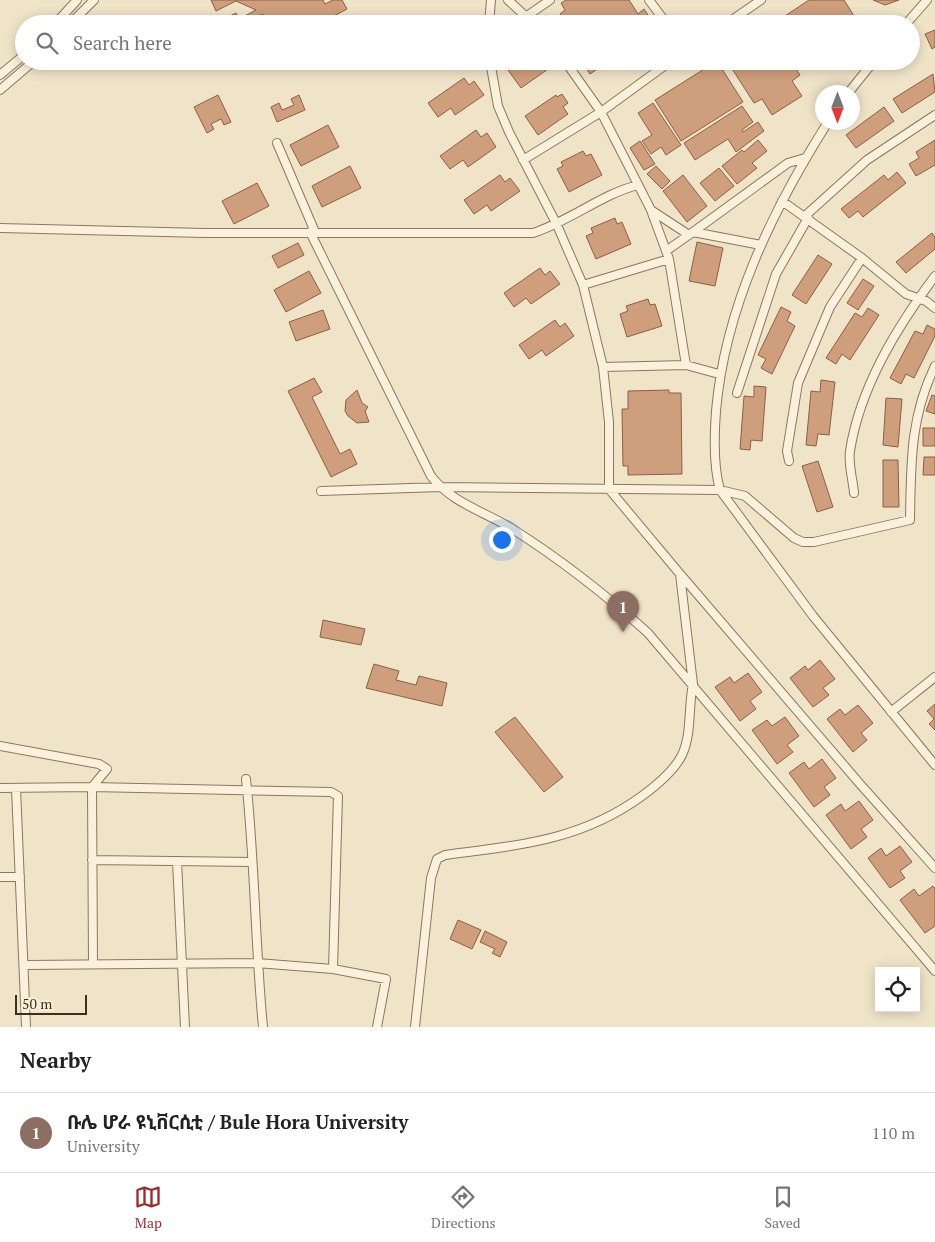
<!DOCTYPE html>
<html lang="en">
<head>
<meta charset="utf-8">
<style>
	:root { --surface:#fff; --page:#f2f2f2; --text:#222; --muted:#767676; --line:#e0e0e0; --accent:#9e2a2b }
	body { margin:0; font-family:"PT Serif","Noto Sans Ethiopic",serif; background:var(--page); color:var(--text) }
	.controls { position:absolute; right:15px; bottom:15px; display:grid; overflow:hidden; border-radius:0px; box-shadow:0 2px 12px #0003 }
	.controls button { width:45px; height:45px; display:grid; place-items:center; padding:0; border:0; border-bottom:1px solid var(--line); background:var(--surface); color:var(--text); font:25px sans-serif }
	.compass { position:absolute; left:815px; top:85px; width:45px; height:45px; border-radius:50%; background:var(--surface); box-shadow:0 2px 12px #0003; rotate:180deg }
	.scale { position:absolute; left:15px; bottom:12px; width:72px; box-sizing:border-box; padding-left:5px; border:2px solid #3d2e20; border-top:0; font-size:14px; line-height:18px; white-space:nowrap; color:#3d2e20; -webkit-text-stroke:4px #f7eed8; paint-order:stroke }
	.you { position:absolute; left:501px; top:539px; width:18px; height:18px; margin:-12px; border:4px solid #fff; border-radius:50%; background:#1a73e8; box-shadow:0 0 0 8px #1a73e833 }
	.badge { display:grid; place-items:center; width:32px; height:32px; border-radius:50%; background:var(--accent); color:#fff; font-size:16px; font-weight:700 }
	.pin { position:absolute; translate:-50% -41px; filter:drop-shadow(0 1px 2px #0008) }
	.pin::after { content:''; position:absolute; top:26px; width:18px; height:15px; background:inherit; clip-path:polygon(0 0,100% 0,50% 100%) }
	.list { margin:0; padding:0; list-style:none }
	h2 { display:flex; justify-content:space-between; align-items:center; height:65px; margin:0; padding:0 20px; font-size:21px }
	h2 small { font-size:16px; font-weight:400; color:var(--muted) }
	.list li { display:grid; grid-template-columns:32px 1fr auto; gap:15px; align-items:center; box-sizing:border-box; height:80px; padding:0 20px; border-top:1px solid var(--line) }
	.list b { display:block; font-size:19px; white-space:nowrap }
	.list p { margin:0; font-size:16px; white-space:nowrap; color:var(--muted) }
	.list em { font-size:16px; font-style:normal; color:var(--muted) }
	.icon { flex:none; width:28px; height:28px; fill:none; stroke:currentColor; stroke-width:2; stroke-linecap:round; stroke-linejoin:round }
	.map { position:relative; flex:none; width:935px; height:1027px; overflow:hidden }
	.search { position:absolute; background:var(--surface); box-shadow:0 2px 12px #0003; left:15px; right:15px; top:15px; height:55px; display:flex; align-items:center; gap:12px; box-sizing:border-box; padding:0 18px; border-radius:28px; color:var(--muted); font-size:19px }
	.sheet { height:145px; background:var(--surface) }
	nav { display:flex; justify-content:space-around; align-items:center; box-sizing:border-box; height:70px; border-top:1px solid var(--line); background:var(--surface); font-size:14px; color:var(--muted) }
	nav a { display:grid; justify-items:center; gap:2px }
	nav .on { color:var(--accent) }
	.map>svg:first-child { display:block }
	.building { fill:#cf9f7d; stroke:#8d5f41 }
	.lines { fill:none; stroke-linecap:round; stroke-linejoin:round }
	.street-casing { stroke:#8d765c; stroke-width:10 }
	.street { stroke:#faf1dc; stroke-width:8 }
</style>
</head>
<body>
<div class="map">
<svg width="935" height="1027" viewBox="0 0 935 1027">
	<rect width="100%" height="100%" fill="#f0e4c8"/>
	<!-- building -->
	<path class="building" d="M211 0H323L325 4 333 0H342L347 9 330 18 333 24H283L262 14 242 24H213L236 13 239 19 256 10 236 1 216 11Z
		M566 0H629L638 14 644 9 654 24H566L560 14 565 10 561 3Z
		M809 0H844L859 24H773Z
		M873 0H899L885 5Z
		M935 30V47L932 49 925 34Z
		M520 61H547L551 67 521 88 508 70Z
		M581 61H609L590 74Z
		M717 61 743 102 681 141 655 100Z
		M740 61H791L800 75 792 81 802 96 772 115 762 99 754 103 731 67Z
		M933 74 935 92 902 113 893 99Z
		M464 78 469 85 474 81 484 95 455 115 451 108 438 117 428 103Z
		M562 94 568 103 563 107 568 114 538 135 525 116 556 95 557 97Z
		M218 95 231 122 224 125 221 119 211 124 214 129 207 133 194 107Z
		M299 95 305 110 277 122 271 107 279 103 282 110 294 105 291 99Z
		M653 103 681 145 666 155 661 147 651 154 642 141 652 135 638 113Z
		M742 106 753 122 742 130 743 132 758 122 764 131 736 152 728 139 695 160 684 143Z
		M884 107 894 121 856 148 846 135Z
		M328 125 339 147 301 166 290 145Z
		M476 130 481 137 487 133 496 147 468 167 463 160 450 169 440 156Z
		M758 140 767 151 752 163 757 168 737 184 722 166 742 150 744 152Z
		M935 140V165L916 176 909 164 919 158 916 152Z
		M640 141 655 164 644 170 630 148Z
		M583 151 586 156 591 154 602 175 569 192 557 169 563 166 561 162Z
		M350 166 361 188 322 207 312 186Z
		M656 166 670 181 662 189 647 174Z
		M719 168 734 186 715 201 700 183Z
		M897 172 906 183 863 217 858 211 849 218 841 209 884 175 888 180Z
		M500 175 505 182 510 178 520 191 491 211 487 205 474 214 464 200Z
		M683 175 707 206 687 222 663 191Z
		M257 183 269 206 234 224 222 201Z
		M615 218 617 224 622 222 631 244 596 259 586 236 593 233 591 228Z
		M932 233 935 237V249L906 273 896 262Z
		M697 242 723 248 715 286 689 281Z
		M298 243 304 255 278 268 272 256Z
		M818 255 832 264 806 304 792 295Z
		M540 268 545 275 550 271 560 284 531 304 526 298 514 307 504 293Z
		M309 271 321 293 286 312 274 290Z
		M863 279 874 286 858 310 847 303Z
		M648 299 650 305 655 304 662 326 627 337 620 314 628 311 626 306Z
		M781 307 791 312 787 321 795 326 772 374 761 368 766 359 758 355Z
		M868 308 879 315 850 360 842 354 836 364 826 358 855 313 862 317Z
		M323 310 330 329 296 341 289 322Z
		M555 320 560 327 565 323 574 336 546 356 542 350 529 359 519 345Z
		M927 325 935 329V336L914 378 906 374 901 384 890 378 915 331 923 334Z
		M314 378 322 392 312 397 340 454 350 449 357 464 331 477 288 391Z
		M821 380 835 382 829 435 818 434 816 446 806 445 811 391 820 392Z
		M754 386 766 387 762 441 751 440 750 450 740 449 744 396 754 397Z
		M357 390 362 403 368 407 365 411 369 422 357 423 348 416 345 411 346 400Z
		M669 390V393H681L682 474 628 475V466H623L622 409H628V391Z
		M932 395 935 396V414L926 411Z
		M886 398 902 399 898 447 883 445Z
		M923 428H935V446H923Z
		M924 457H935V475H923Z
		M883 460H898L899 507H883Z
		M818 461 833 507 817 512 802 466Z
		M323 620 365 629 361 645 320 637Z
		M820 660 835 679 823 688 829 695 813 707 790 678 805 666 808 670Z
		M374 664 399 671 396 680 416 685 419 676 447 683 442 706 366 688Z
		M748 673 762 692 750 701 756 709 740 721 715 687 730 677 734 683Z
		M935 704V730L929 724 934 719 927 711Z
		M858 705 873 723 861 733 867 740 853 752 827 719 840 709 845 715Z
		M515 717 563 777 544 792 495 732Z
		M785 717 799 736 787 745 793 752 777 764 752 730 767 720 772 726Z
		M822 759 836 778 824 787 830 795 814 807 789 773 804 762 809 769Z
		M859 801 873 820 861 829 867 837 851 849 826 815 841 804 845 811Z
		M900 846 912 862 900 871 905 878 890 888 868 858 881 848 886 856Z
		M933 886 935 889V926L925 933 900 900 914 889 919 896Z
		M458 920 481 930 472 949 450 939Z
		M485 931 507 942 500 957 492 953 495 949 480 942Z"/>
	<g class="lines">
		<!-- street casing -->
		<g class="street-casing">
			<path id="street" d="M508 0 534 24
				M649 0 667 24
				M527 16 550 0
				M55 24 77 0
				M70 24 94 0
				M489 24 491 0
				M726 24 761 0
				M906 24 927 0
				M565 61 601 112 651 210 669 259 686 365
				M0 75 24 55
				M0 90 34 61
				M849 92 874 61
				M828 122C773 209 725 307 716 411 714 437 713 465 720 490L745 496 794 538 803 542H814L910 520C911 464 910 417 935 366
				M277 143 315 232
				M523 160 601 112 671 61
				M782 201 862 258 906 294 926 301 935 308
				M651 210 689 235
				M805 216 867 160 935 115
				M0 228 205 233H533C570 221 602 194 638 185
				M310 232 431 476C452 503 483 511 511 528 560 559 605 594 648 633L935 971
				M693 232 788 163 805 158
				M666 251 693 232 761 245
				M583 285 669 259
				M603 367 686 365 719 374
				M737 393 776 274 808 218
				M789 461 787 451 798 383 830 307 862 258
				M321 491 440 487 720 490 813 616 935 765
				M854 493C853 480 848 464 850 451 860 387 897 327 935 276
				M681 575 860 784 935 868
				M891 712 935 677
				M0 746 99 764 107 769 92 787 93 964
				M246 779C255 862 255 945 263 1027
				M0 788 92 787 331 792 338 796 333 969 257 963 25 965
				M16 788 26 1027
				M92 860 252 862
				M177 861 185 1027
				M0 877H20
				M333 969 386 979 377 1027
				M415 1027 431 878 437 859 445 855C519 845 580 841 642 796 657 785 674 771 682 755 692 734 688 707 693 684L680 574 609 489V422L603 367 583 285 557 225 509 132 498 106 490 61"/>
		</g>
		<!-- street -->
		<use href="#street" class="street"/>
	</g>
</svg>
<div class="controls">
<button><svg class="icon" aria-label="locate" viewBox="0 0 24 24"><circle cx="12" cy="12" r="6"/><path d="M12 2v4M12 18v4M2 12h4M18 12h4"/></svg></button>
</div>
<svg class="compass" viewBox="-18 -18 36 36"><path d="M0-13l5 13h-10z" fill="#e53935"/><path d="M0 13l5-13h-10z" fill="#767676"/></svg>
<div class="scale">50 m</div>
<div class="you"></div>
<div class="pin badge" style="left:623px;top:632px;background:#8d6e63">1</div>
<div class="search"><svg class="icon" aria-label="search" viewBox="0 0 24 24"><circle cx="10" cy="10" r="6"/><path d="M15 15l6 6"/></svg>Search here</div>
</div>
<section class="sheet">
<h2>Nearby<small></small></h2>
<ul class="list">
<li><span class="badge" style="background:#8d6e63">1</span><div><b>ቡሌ ሆራ ዩኒቨርሲቲ / Bule Hora University</b><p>University</p></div><em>110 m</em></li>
</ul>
</section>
<nav>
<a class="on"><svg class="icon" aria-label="map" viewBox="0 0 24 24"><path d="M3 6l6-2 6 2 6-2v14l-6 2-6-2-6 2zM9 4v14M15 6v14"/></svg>Map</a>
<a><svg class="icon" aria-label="directions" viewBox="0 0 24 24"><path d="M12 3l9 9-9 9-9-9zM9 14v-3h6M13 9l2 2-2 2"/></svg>Directions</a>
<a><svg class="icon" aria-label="saved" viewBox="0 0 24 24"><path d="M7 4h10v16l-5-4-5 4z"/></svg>Saved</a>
</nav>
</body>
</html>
